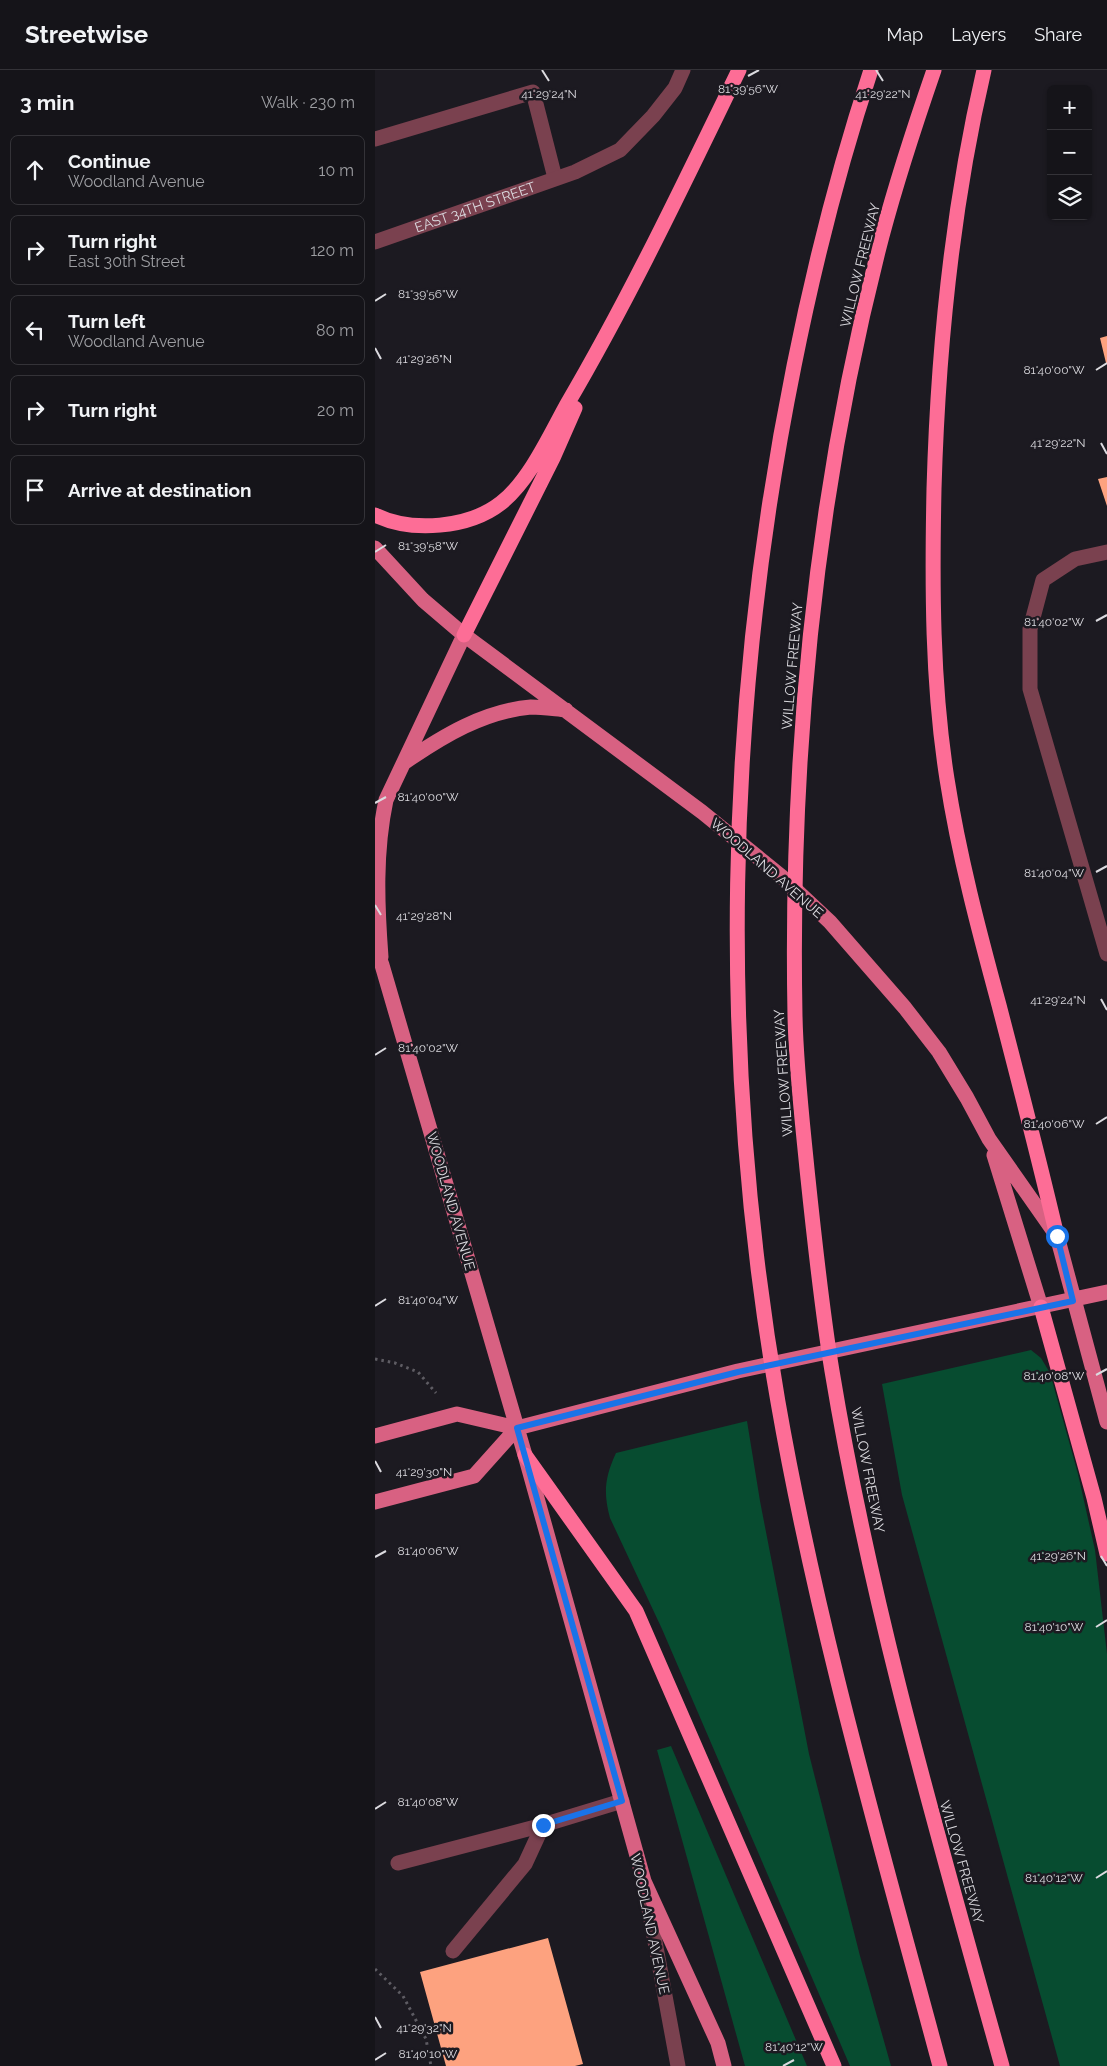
<!DOCTYPE html>
<html lang="en">
<head>
<meta charset="utf-8">
<style>
	:root { --surface:#151419; --page:#1e1d22; --text:#f1f3f6; --muted:#9d9ea2; --line:#343338 }
	body { margin:0; font-family:Raleway,sans-serif; background:var(--page); color:var(--text) }
	.controls { position:absolute; right:15px; top:15px; display:grid; overflow:hidden; border-radius:8px; box-shadow:0 1px 4px #0004 }
	.controls button { width:45px; height:45px; display:grid; place-items:center; padding:0; border:0; border-bottom:1px solid var(--line); background:var(--surface); color:var(--text); font:25px sans-serif }
	.stop { position:absolute; width:15px; height:15px; margin:-11px; border:4px solid #1a73e8; border-radius:50%; background:#fff }
	.stop.end { background:#1a73e8; border-color:#fff; box-shadow:0 1px 5px #0008 }
	.list { margin:0; padding:0; list-style:none }
	h2 { display:flex; justify-content:space-between; align-items:center; height:65px; margin:0; padding:0 20px; font-size:21px }
	h2 small { font-size:16px; font-weight:400; color:var(--muted) }
	.list li { display:grid; grid-template-columns:32px 1fr auto; gap:15px; align-items:center; box-sizing:border-box; height:70px; margin:0 10px 10px; padding:0 10px; border:1px solid var(--line); border-radius:8px }
	.list b { display:block; font-size:19px; white-space:nowrap }
	.list p { margin:0; font-size:16px; white-space:nowrap; color:var(--muted) }
	.list em { font-size:16px; font-style:normal; color:var(--muted) }
	.icon { flex:none; width:28px; height:28px; fill:none; stroke:currentColor; stroke-width:2; stroke-linecap:round; stroke-linejoin:round }
	.map { position:relative; flex:none; width:732px; height:1996px; overflow:hidden }
	header { display:flex; align-items:center; gap:30px; box-sizing:border-box; height:70px; padding:0 25px; background:var(--surface); border-bottom:1px solid var(--line) }
	header strong { font-size:24px }
	nav { display:flex; gap:28px; margin-inline-start:auto; font-size:18px }
	main { display:flex }
	aside { flex:1; background:var(--surface) }
	.map>svg:first-child { display:block }
	.green { fill:#074c30 }
	.building { fill:#fda27f }
	.lines { fill:none; stroke-linecap:round; stroke-linejoin:round }
	.path { stroke:#5e5c63; stroke-width:3; stroke-dasharray:2.5 4; stroke-linecap:butt }
	.minor { stroke:#7a414f; stroke-width:15 }
	.major { stroke:#d86182; stroke-width:15 }
	.highway { stroke:#fd6d96; stroke-width:15 }
	.route { stroke:#1a73e8; stroke-width:6 }
	.ticks { fill:none; stroke:#dbdadf; stroke-width:2 }
	.labels { text-anchor:middle; dominant-baseline:central; stroke-width:5; stroke-linejoin:round; paint-order:stroke }
	.street-label { font-size:14px; fill:#dbdadf; stroke:#1c1a21 }
	.ticks-label { font-size:12px; text-anchor:middle; fill:#dbdadf; stroke:#1c1a21; stroke-width:5; stroke-linejoin:round; paint-order:stroke }
</style>
</head>
<body>
<header>
<strong>Streetwise</strong>
<nav><a>Map</a><a>Layers</a><a>Share</a></nav>
</header>
<main>
<aside>
<h2>3 min<small>Walk · 230 m</small></h2>
<ul class="list">
<li><svg class="icon" aria-label="ahead" viewBox="0 0 24 24"><path d="M12 20V5M6 11l6-6 6 6"/></svg><div><b>Continue</b><p>Woodland Avenue</p></div><em>10 m</em></li>
<li><svg class="icon" aria-label="right" viewBox="0 0 24 24"><path d="M7 20v-9h11M14 6l5 5-5 5"/></svg><div><b>Turn right</b><p>East 30th Street</p></div><em>120 m</em></li>
<li><svg class="icon" aria-label="left" viewBox="0 0 24 24"><path d="M17 20v-9H6M10 6l-5 5 5 5"/></svg><div><b>Turn left</b><p>Woodland Avenue</p></div><em>80 m</em></li>
<li><svg class="icon" aria-label="right" viewBox="0 0 24 24"><path d="M7 20v-9h11M14 6l5 5-5 5"/></svg><div><b>Turn right</b></div><em>20 m</em></li>
<li><svg class="icon" aria-label="arrive" viewBox="0 0 24 24"><path d="M6 21V4h12l-3 4 3 4H6"/></svg><div><b>Arrive at destination</b></div></li>
</ul>
</aside>
<div class="map">
<svg width="732" height="1996" viewBox="0 0 732 1996">
	<rect width="100%" height="100%" fill="#1c1a21"/>
	<!-- green -->
	<path class="green" d="M656 1280 666 1288 675 1303 703 1404 720 1480 732 1584V1996H685L527 1425 507 1314Z
		M372 1351 385 1431 434 1684 485 1886 516 1996H475L287 1559 235 1448C228 1422 230 1407 241 1383Z
		M296 1676 432 1996H370L282 1680Z"/>
	<!-- building -->
	<path class="building" d="M732 266V293H731L725 268Z
		M732 407V436L723 409Z
		M173 1868 208 1994 200 1996H71L45 1902Z"/>
	<g class="lines">
		<!-- path -->
		<path class="path" d="M0 1289 20 1293 43 1302 61 1323
			M0 1899 28 1926 51 1969 56 1996"/>
		<!-- minor -->
		<g class="minor">
			<path d="M0 69 158 22 180 108"/>
			<path id="s1" d="M0 172 200 102 245 80 278 46 300 18 308 0"/>
			<path d="M732 482 700 489 668 510 655 559V619L732 884"/>
			<path d="M23 1793 168 1755 247 1731"/>
			<path d="M271 1823 303 1996"/>
			<path d="M78 1881 150 1794 168 1755"/>
		</g>
		<!-- major -->
		<path class="major" d="M0 478 48 530 89 565 327 742 406 806 455 852 530 938 564 982 592 1028 614 1069 682 1166 732 1352
			M30 692C68 666 109 641 156 637 167 637 180 639 191 640
			M0 877 7 895 150 1385 269 1811 343 1973 349 1996
			M6 887C2 834 0 782 11 730L89 565
			M619 1085 666 1237
			M0 1366 82 1344 142 1358 363 1301 732 1222
			M0 1432 99 1406 142 1358"/>
		<!-- highway -->
		<path class="highway" d="M496 0C464 97 439 196 419 296 350 637 343 989 403 1332 442 1556 506 1776 565 1996
			M559 0C540 55 522 110 507 166 441 419 415 684 420 946 421 997 427 1048 432 1099 439 1166 446 1234 457 1301 496 1537 563 1766 627 1996
			M609 0C577 137 563 278 559 419 557 515 557 614 572 709 584 786 604 861 624 935 644 1012 664 1089 682 1166
			M0 445C37 463 94 458 126 433 154 411 174 367 191 336 255 227 309 113 364 0
			M89 565 178 388 200 338
			M666 1237 719 1428 732 1484
			M150 1385 261 1541 459 1996"/>
	</g>
	<g class="lines">
		<!-- route -->
		<path class="route" d="M168 1755 247 1731 142 1358 363 1302 698 1231 682 1166"/>
	</g>
	<!-- ticks -->
	<path class="ticks" d="M167 0 174 11M501 0 508 11M373 6 384 0M0 231 11 224M0 278 6 289M721 300 732 293M726 373 732 384M0 482 11 475M721 551 732 545M0 733 11 727M721 802 732 796M0 835 6 845M726 929 732 940M0 985 11 978M721 1054 732 1047M0 1236 11 1229M721 1305 732 1299M0 1391 6 1402M726 1486 732 1496M0 1487 11 1481M721 1557 732 1550M0 1739 11 1732M721 1808 732 1801M0 1947 6 1958M0 1990 11 1983M408 1996 419 1990"/>
	<g class="labels">
		<!-- street labels -->
		<g class="street-label">
			<text stroke="none"><textPath href="#s1" startOffset="106">EAST 34TH STREET</textPath></text>
			<text transform="translate(485 195) rotate(-76)">WILLOW FREEWAY</text>
			<text transform="translate(417 596) rotate(-85)">WILLOW FREEWAY</text>
			<text transform="translate(392 798) rotate(41)">WOODLAND AVENUE</text>
			<text transform="translate(408 1003) rotate(-94)">WILLOW FREEWAY</text>
			<text transform="translate(76 1131) rotate(74)">WOODLAND AVENUE</text>
			<text transform="translate(493 1400) rotate(79)">WILLOW FREEWAY</text>
			<text transform="translate(587 1792) rotate(74)">WILLOW FREEWAY</text>
			<text transform="translate(275 1854) rotate(78)">WOODLAND AVENUE</text>
		</g>
	</g>
	<g class="ticks-label">
		<text x="373" y="23">81°39'56"W</text>
		<text x="174" y="28">41°29'24"N</text>
		<text x="508" y="28">41°29'22"N</text>
		<text x="53" y="228">81°39'56"W</text>
		<text x="49" y="293">41°29'26"N</text>
		<text x="679" y="304">81°40'00"W</text>
		<text x="683" y="377">41°29'22"N</text>
		<text x="53" y="480">81°39'58"W</text>
		<text x="679" y="556">81°40'02"W</text>
		<text x="53" y="731">81°40'00"W</text>
		<text x="679" y="807">81°40'04"W</text>
		<text x="49" y="850">41°29'28"N</text>
		<text x="683" y="934">41°29'24"N</text>
		<text x="53" y="982">81°40'02"W</text>
		<text x="679" y="1058">81°40'06"W</text>
		<text x="53" y="1234">81°40'04"W</text>
		<text x="679" y="1310">81°40'08"W</text>
		<text x="49" y="1406">41°29'30"N</text>
		<text x="53" y="1485">81°40'06"W</text>
		<text x="683" y="1490">41°29'26"N</text>
		<text x="679" y="1561">81°40'10"W</text>
		<text x="53" y="1736">81°40'08"W</text>
		<text x="679" y="1812">81°40'12"W</text>
		<text x="49" y="1962">41°29'32"N</text>
		<text x="419" y="1981">81°40'12"W</text>
		<text x="53" y="1988">81°40'10"W</text>
	</g>
</svg>
<div class="controls">
<button>+</button>
<button>−</button>
<button><svg class="icon" aria-label="layers" viewBox="0 0 24 24"><path d="M12 4l9 5-9 5-9-5zM3 14l9 5 9-5"/></svg></button>
</div>
<div class="stop" style="left:682px;top:1166px"></div>
<div class="stop end" style="left:168px;top:1755px"></div>
</div>
</main>
</body>
</html>
